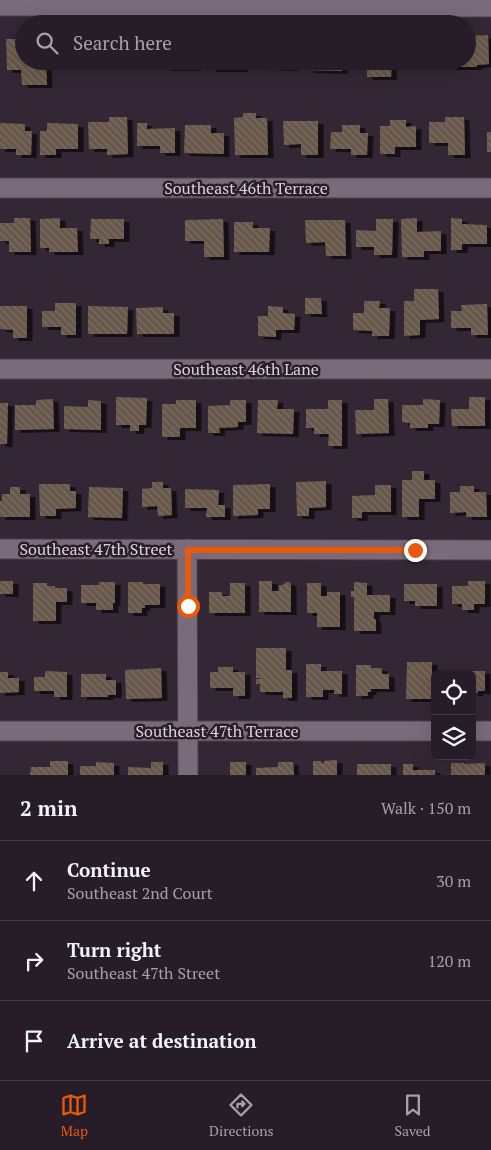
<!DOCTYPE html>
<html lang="en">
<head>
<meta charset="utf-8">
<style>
	:root { --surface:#271d28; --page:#332a34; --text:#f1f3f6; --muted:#a4a2a8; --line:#433b45; --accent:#ea580c }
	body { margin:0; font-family:"PT Serif",serif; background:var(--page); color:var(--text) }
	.controls { position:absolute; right:15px; bottom:15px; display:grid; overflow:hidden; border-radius:8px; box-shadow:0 5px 20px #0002 }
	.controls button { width:45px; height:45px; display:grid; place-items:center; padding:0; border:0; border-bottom:1px solid var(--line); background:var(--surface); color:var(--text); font:25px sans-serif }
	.stop { position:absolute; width:15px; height:15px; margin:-11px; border:4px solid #ea580c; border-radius:50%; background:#fff }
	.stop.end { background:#ea580c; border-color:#fff; box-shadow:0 1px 5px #0008 }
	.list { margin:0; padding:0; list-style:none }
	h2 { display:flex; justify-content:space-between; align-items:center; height:65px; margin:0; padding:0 20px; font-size:21px }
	h2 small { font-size:16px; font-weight:400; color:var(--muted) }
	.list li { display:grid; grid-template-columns:32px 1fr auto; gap:15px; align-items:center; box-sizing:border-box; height:80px; padding:0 20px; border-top:1px solid var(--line) }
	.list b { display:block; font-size:19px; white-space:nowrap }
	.list p { margin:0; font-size:16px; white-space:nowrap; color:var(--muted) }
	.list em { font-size:16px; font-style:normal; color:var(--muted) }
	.icon { flex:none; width:28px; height:28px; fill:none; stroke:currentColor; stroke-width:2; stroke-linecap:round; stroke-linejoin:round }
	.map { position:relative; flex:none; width:491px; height:775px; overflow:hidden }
	.search { position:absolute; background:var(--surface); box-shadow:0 5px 20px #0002; left:15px; right:15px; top:15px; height:55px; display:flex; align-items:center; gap:12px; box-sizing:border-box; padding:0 18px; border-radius:28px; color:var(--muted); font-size:19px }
	.sheet { height:305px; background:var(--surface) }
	nav { display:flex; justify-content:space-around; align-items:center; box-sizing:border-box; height:70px; border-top:1px solid var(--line); background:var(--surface); font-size:14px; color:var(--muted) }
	nav a { display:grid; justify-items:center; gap:2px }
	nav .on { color:var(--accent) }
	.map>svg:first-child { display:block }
	.building { fill:url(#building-back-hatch); filter:url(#shadow) }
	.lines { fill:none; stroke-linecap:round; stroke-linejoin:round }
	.minor-casing { stroke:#4d434e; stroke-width:21 }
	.minor { stroke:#796b7a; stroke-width:19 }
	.route { stroke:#ea580c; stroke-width:6 }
	.labels { text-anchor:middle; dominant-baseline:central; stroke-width:5; stroke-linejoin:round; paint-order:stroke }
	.street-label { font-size:16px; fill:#dbd3db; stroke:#2a1e2b }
</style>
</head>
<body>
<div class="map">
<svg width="491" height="775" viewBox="0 0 491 775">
	<defs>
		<pattern id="building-back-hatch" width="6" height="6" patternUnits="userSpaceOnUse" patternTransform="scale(1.25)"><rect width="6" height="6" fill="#68584b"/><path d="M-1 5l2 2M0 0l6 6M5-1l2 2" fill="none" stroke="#7d6f64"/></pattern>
		<filter id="shadow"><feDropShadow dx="5.5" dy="3" stdDeviation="0" flood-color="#0009"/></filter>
	</defs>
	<rect width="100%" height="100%" fill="#342735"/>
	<!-- building -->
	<path class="building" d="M488 35 489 64 477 65V67H451V61H467V36Z
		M6 39H24V61H46L47 85H22L21 70H7Z
		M75 61H101V66H75Z
		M113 61H151L152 66 114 67Z
		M165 61H196V68H166Z
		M210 61H242V69H210Z
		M260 61H293V68L260 67Z
		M308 61H342V71L308 70Z
		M367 61H392L391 77H367Z
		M412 61H431V65H412Z
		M243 113H256V118H267L268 155H235L234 118 243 117Z
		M109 117H127L128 154 107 155V149H89L88 122H109Z
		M445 117H464L465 155H448V143H429V122H445Z
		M390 120H406V127L416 126V147H395V154H380V126H390Z
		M283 121H318V155H301V144L284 145Z
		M0 123 25 124V131H32L31 155H16V149H0Z
		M47 123 78 124V149H56V155H40V131H47Z
		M137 123H147V129L175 128V153H160V146H137Z
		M185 125H211V133H224V154L184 153Z
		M342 125H360V133H368L367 155H351V149H330L331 132H342Z
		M487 132H491V152H487Z
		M14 218H30L31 252H9V241H0V223H14Z
		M60 218V228H77L78 252H49V248H40V219Z
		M417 218V232L441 231V251H424V257H402L401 219Z
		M451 218 462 219V224L487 225V244H462V250H451Z
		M91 219H124V239H109V244H99V239H90Z
		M223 219 224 257H204V241H185V220Z
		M376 219H393L392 255H374V247H356V230L376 231Z
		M305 220H345L346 256H326L325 242 306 243Z
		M234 222H253V228H270L269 252H234Z
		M414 289H438L439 319 420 320V335L404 336V301H414Z
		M305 298H321L322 314H305Z
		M364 301H380L379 308H390L389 336H372V331L353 330V313H364Z
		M55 303H76V335H61V327H42V311H55Z
		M487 304 488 335H471V328H451V311H462L461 305Z
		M0 306H27V338H13V330L0 329Z
		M88 306 128 307 127 334H88Z
		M268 306 283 307V313L295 314 294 330H276V337L258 336V316H268Z
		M163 307V313H174V334H137L136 308Z
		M116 397 147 398 146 425H139V431H130V425H116Z
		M469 397H485V426H452L451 409H469Z
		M53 399 54 429 15 430V405H36V400Z
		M374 399H388L389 433 356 434 355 410H374Z
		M423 399 440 400 439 424H428V428H410V423L402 422V405H423Z
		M88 400 101 401V430L64 429V406L88 407Z
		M176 400H196V428H180V437H162V404H176Z
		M230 400H246V422H238V427L219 428 220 433H208V406L230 405Z
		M258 400H278L277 409H294L293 434 257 433Z
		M328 400H342V446H328L329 434H314V428H306V409H328Z
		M0 403H8L7 444H0Z
		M412 471H424V480H435V499H419V517H402V480H412Z
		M326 481V507L309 508V516H297L296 482Z
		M152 482H163V488H171L172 515 158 516 157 506 142 507V489L152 488Z
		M39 484H70V491H76V508L56 509V516H40Z
		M270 484V509H258V515L233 516V485Z
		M375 485H391V512H362V518H352V496L375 495Z
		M460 486H474V492H486L487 517H466V512L450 513V492H460Z
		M10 487H20V494H30V517H0V501H2V494H10Z
		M89 487 123 488 122 518 88 517Z
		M185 489 219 490 218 505H225V517H206L207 508H185Z
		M0 581H13V594H0Z
		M259 581H272V591H279V585H283L286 582H289L291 584V612H259Z
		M468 581H485V604H474V610H462V604H452V586H468Z
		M99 582H115V603H113V610H96V603H81V585H99Z
		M128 582H143V584H160V605H145V608H142V613H128Z
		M354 582 367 583V595H390V612H374V619H376V631H354V597H351V591H354Z
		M33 583H47V586H55V588H67V602H56V621H33Z
		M230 583H245V613H209V592H222V596H230Z
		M307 583H321V596H327V592H340V627H317V613H307Z
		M404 584H437V606H415V601H404Z
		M256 648H286V670H292V698H283V692H260V684H256V679H260V678H256Z
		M407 662H432V699H406Z
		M306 664H321V671H342V694H334V690H323V697H306Z
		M356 665H371V668H382V674H389V689H371V692H368V696H356Z
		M218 667H233V672H245V696H233V688H210V672H218Z
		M161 668 162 698 126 699 125 670Z
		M45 671 67 672V697H54V691H34V677H45Z
		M451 671H485V691H478V693H472V674H451Z
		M0 672H8V678H19V692L0 693Z
		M81 674H106V680H116V695H108V697H81Z
		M337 760V775H313V761H321V763H324V761Z
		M50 761H68V775H30L31 767H50Z
		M96 762 114 763V775H80V766H96Z
		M151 762H163V775H128V767L151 768Z
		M230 762H246V775H230Z
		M278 762H293L294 775H256V768L278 767Z
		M451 763H464V764L485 763V775H451Z
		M357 764H391V775H357Z
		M403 764H413V770H435V775H403Z"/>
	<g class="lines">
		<!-- minor casing -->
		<g class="minor-casing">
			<path id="minor" d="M0 6 491 7
				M0 188H491
				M0 369H491
				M0 549 491 550
				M187 549 188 775
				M0 731H435
				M472 731H491"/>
		</g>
		<!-- minor -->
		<use href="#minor" class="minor"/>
	</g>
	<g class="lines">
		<!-- route -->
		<path class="route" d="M188 606V550H415"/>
	</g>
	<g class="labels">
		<!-- street labels -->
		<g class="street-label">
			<text x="246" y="188">Southeast 46th Terrace</text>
			<text x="246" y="369">Southeast 46th Lane</text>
			<text x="96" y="549">Southeast 47th Street</text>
			<text x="217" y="731">Southeast 47th Terrace</text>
		</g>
	</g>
</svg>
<div class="controls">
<button><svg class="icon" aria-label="locate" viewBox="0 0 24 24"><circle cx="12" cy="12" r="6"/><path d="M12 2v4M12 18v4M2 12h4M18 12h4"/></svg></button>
<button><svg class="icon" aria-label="layers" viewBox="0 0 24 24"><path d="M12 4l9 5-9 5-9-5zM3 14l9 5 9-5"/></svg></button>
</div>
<div class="stop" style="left:188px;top:606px"></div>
<div class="stop end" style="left:415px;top:550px"></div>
<div class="search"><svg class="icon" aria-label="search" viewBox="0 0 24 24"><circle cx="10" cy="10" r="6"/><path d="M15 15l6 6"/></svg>Search here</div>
</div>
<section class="sheet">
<h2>2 min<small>Walk · 150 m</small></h2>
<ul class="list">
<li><svg class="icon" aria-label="ahead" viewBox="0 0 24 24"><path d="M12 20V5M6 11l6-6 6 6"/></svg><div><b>Continue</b><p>Southeast 2nd Court</p></div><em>30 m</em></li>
<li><svg class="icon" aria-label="right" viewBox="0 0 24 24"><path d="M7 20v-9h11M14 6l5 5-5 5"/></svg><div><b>Turn right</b><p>Southeast 47th Street</p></div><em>120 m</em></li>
<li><svg class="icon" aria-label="arrive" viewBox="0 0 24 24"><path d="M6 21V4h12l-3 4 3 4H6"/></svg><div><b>Arrive at destination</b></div></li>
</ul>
</section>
<nav>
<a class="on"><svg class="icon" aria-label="map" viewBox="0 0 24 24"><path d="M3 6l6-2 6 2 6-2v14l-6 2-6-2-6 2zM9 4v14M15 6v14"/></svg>Map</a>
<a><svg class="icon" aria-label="directions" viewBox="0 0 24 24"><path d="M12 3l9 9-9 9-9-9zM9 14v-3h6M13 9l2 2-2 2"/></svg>Directions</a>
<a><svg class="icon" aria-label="saved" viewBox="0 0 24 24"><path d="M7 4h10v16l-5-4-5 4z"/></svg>Saved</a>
</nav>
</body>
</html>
